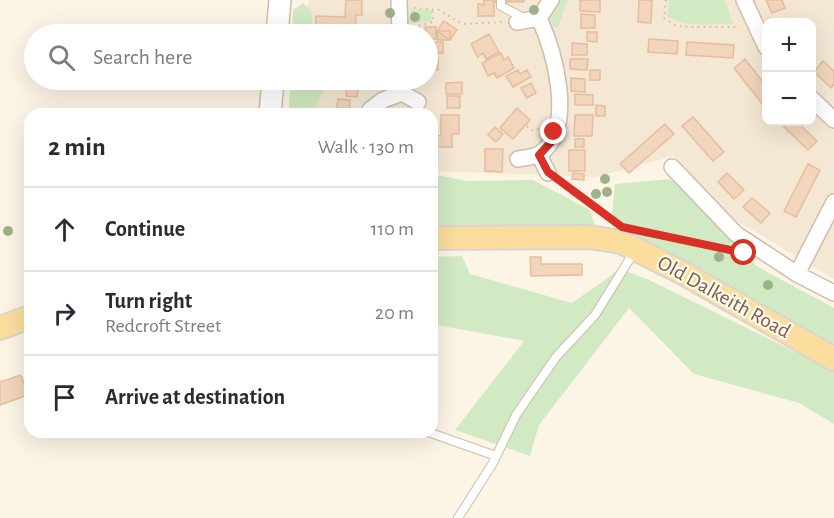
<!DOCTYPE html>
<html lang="en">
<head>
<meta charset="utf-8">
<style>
	:root { --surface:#fff; --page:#f7f7f7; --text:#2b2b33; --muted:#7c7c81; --line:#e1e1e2 }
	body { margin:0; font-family:"Alegreya Sans",sans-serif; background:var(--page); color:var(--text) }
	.controls { position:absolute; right:18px; top:18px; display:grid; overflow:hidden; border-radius:12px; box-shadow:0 6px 24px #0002 }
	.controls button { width:54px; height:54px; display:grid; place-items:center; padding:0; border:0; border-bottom:2px solid var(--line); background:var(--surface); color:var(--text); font:30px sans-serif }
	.stop { position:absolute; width:18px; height:18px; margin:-14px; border:4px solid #d93025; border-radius:50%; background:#fff }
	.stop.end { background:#d93025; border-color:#fff; box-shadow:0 2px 6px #0008 }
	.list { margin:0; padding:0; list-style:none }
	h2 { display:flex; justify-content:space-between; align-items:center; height:78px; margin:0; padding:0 24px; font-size:26px }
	h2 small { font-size:20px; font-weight:400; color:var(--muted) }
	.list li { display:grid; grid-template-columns:39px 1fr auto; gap:18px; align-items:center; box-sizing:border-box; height:84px; padding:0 24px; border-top:2px solid var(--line) }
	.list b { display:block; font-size:22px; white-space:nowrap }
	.list p { margin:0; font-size:20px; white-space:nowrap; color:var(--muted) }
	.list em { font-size:20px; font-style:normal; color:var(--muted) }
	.icon { flex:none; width:33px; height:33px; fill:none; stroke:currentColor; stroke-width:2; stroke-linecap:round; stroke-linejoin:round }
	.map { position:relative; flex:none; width:834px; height:518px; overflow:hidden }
	.search { position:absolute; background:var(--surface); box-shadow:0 6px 24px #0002; left:24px; top:24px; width:414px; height:66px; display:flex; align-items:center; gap:15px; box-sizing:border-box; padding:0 21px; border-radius:33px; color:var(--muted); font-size:22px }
	.panel { position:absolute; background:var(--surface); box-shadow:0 6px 24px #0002; left:24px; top:108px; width:414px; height:330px; border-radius:18px }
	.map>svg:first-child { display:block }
	.residential { fill:#f4e7d4; fill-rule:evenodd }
	.green { fill:#d1eac4 }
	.building { fill:#f2d5bd; stroke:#e5bd9d; stroke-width:1.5 }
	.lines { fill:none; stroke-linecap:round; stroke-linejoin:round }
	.lane-casing { stroke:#cebdac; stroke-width:10 }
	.street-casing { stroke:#cebdac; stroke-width:18 }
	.secondary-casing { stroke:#d1bea9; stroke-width:24 }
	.primary-casing { stroke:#dbd5d0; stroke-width:26 }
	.path { stroke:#d7b9a0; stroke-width:2; stroke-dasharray:1.5 4.5; stroke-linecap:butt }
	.lane { stroke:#fff; stroke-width:8 }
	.street { stroke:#fff; stroke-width:15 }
	.secondary { stroke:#fff; stroke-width:21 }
	.primary { stroke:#fbde9e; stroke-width:22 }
	.tree { fill:#9db28b }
	.route { stroke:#d93025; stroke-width:8 }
	.labels { text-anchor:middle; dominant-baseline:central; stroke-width:4.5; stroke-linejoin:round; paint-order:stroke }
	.street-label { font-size:21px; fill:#765c4a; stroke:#fff9ec }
</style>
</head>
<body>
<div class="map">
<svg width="834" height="518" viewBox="0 0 834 518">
	<rect width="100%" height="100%" fill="#fcf5e5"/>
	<!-- residential -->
	<path class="residential" d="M310 0H834V279L734 219 674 156 595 177 432 171V114H308L306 80H428V34H303L302 14ZM766 22H812V122H766Z"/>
	<!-- green -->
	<path class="green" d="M557 0H568L558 27H553L549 13Z
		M669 0H725L733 24C711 23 686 29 667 16Z
		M303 3 312 12 313 34H292L293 10Z
		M418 9 431 10V21L408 24 411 10Z
		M290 80H329L312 114H289Z
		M437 175 467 181 533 180 590 210 595 226 432 227V177Z
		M670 179 743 247 756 266 834 308V345L634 234 611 225 615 184Z
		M462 256 470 274 572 303 620 269 649 280 834 371V424L799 403 694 374 629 308 539 425 530 456 455 430 524 341 432 324V257Z"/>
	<!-- building -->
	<path class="building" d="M346 0H362V15H356L355 29H335L334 34H315L316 16 345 17Z
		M484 0H524V2H494V16H478V4L484 5Z
		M580 0H600V12L580 11Z
		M639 0H652L651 23 638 22Z
		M766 0H782L785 8 772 13Z
		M581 14 595 15V28H581Z
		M444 21 457 30 450 40 437 31Z
		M425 27H436V39H428Z
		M437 31H450V40H438Z
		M587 32H597V42L587 41Z
		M489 34 499 52 486 59 483 53 478 57 471 44Z
		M649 39 678 41 677 54 648 52Z
		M443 42V53H428V43Z
		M687 42 734 45 733 58 686 55Z
		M572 43 587 44V55H572Z
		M501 53 504 60 508 57 514 68 497 78 494 73 488 76 482 63Z
		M428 56H438V70H428Z
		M570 59H588L587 70 570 69Z
		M745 59 766 86V103L764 106 734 68Z
		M823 61 834 71V84L831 88 814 72Z
		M518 70 520 74 527 70 531 77 513 87 506 76Z
		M590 70H600V80H590Z
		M571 78 585 79V92L571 91Z
		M347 80H359L357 97 346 96Z
		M462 82V94H446V83Z
		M531 83 536 93 527 98 521 88Z
		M575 94 593 95V105H575Z
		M447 96H460V108H447Z
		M338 99 350 100 349 114H336Z
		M596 105 605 106V116H596Z
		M517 108 530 120 513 139 500 128Z
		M441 115H459V134H452V147H432V135L441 136Z
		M575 115H593L592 136H574Z
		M693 117 724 152 713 161 682 126Z
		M779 122H797L817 141 808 150Z
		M665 124 674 134 629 173 620 164Z
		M495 127 503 134 496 142 488 135Z
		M575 139H584V147H575Z
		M485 149H503L502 172 485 171Z
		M569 150H585V171H569Z
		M808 164 820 170 796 217 784 211Z
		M573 173 584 174V180L572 179Z
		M727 173 744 190 734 199 718 182Z
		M752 198 770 213 761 223 743 207Z
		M530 257H541V264H582V275L531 276Z
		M21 375 28 395 0 405V382Z"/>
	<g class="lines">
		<!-- lane casing -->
		<g class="lane-casing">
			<path id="lane" d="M501 0V6L524 18
				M428 432 496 456
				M458 518 493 463 516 415 556 357 595 315 634 252"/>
		</g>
		<!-- street casing -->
		<g class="street-casing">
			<path id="street" d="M399 0 400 34
				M744 0 766 47
				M517 22 539 18
				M402 93 418 102
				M812 99 834 120
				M370 110 383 100 402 93V80
				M539 155 548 173
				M518 159C525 158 535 157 541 153 576 126 554 51 539 18L551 0
				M672 167 736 234 797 274 834 293
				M797 274 834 202"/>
		</g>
		<!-- secondary casing -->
		<g class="secondary-casing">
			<path id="secondary" d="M277 34 280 0
				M270 114 273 80"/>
		</g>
		<!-- primary casing -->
		<g class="primary-casing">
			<path id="primary" d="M432 238 589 237 621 242 681 272 834 359
				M0 328 30 317"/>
		</g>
		<!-- path -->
		<path class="path" d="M666 0 664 18 675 25 689 27H740
			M414 8 439 10 462 24 504 22
			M413 27 433 22 432 9
			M527 126 533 131 540 128
			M560 181 615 222
			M643 232 734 251"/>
		<!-- lane -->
		<use href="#lane" class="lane"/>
		<!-- street -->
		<use href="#street" class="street"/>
		<!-- secondary -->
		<use href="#secondary" class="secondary"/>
		<!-- primary -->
		<use href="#primary" class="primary"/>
	</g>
	<!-- trees -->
	<g class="tree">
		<circle cx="534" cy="10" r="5"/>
		<circle cx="390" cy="13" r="5"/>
		<circle cx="415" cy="17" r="5"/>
		<circle cx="605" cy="179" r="5"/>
		<circle cx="607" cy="192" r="5"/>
		<circle cx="596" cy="194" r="5"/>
		<circle cx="8" cy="231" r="5"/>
		<circle cx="719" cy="257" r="5"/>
		<circle cx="768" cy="285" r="5"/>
	</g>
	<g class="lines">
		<!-- route -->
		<path class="route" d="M554 132 552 141 539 155 548 172 622 227 744 253"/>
	</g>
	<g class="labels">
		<!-- street labels -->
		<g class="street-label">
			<text transform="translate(724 297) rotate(29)">Old Dalkeith Road</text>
		</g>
	</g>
</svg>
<div class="controls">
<button>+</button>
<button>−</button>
</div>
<div class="stop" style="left:744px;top:253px"></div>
<div class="stop end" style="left:554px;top:132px"></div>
<div class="search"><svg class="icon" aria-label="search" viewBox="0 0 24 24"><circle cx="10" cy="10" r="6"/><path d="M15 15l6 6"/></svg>Search here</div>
<section class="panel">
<h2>2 min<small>Walk · 130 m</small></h2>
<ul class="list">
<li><svg class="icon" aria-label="ahead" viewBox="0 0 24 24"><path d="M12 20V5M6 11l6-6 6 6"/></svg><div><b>Continue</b></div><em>110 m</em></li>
<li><svg class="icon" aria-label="right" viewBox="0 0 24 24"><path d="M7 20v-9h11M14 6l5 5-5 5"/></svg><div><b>Turn right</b><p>Redcroft Street</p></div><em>20 m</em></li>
<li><svg class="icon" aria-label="arrive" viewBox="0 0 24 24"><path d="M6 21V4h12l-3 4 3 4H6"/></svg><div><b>Arrive at destination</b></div></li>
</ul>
</section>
</div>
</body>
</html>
